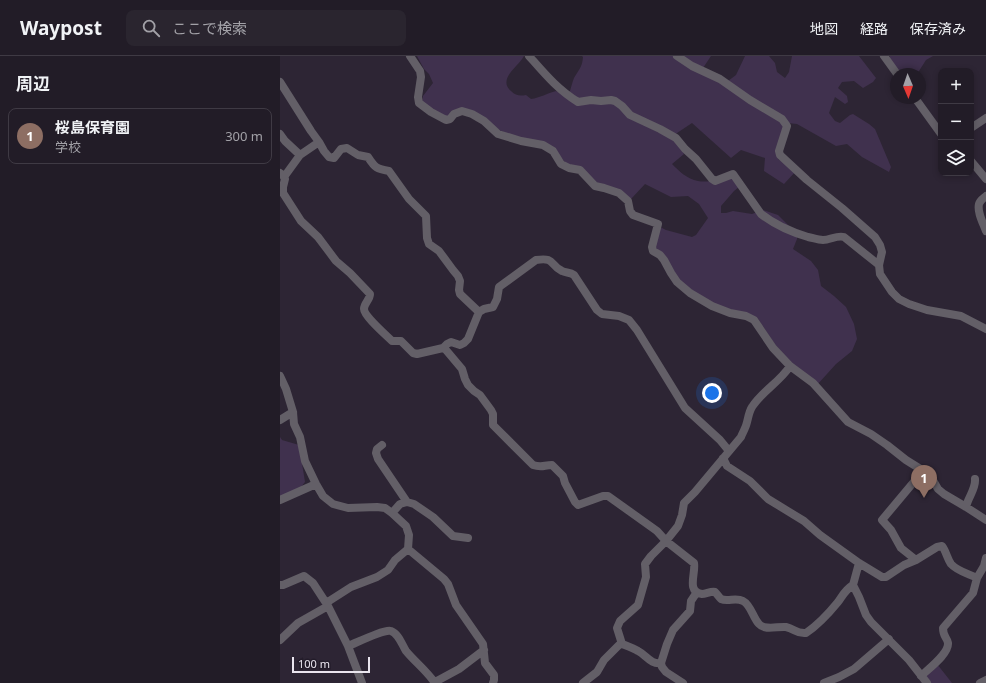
<!DOCTYPE html>
<html lang="ja">
<head>
<meta charset="utf-8">
<style>
	:root { --surface:#221c27; --page:#2a252f; --text:#f1f3f6; --muted:#a2a1a7; --line:#3f3a44; --accent:#1ad988 }
	body { margin:0; font-family:"Noto Sans","Noto Sans JP",sans-serif; background:var(--page); color:var(--text) }
	.controls { position:absolute; right:12px; top:12px; display:grid; overflow:hidden; border-radius:8px; box-shadow:0 2px 6px #0003 }
	.controls button { width:36px; height:36px; display:grid; place-items:center; padding:0; border:0; border-bottom:1px solid var(--line); background:var(--surface); color:var(--text); font:20px sans-serif }
	.compass { position:absolute; left:610px; top:12px; width:36px; height:36px; border-radius:50%; background:var(--surface); box-shadow:0 2px 6px #0003; rotate:178deg }
	.scale { position:absolute; left:12px; bottom:10px; width:78px; box-sizing:border-box; padding-left:4px; border:2px solid #eae5ef; border-top:0; font-size:11px; line-height:14px; white-space:nowrap; color:#eae5ef; -webkit-text-stroke:3px #231c2a; paint-order:stroke }
	.you { position:absolute; left:432px; top:337px; width:14px; height:14px; margin:-10px; border:3px solid #fff; border-radius:50%; background:#1a73e8; box-shadow:0 0 0 6px #1a73e833 }
	.badge { display:grid; place-items:center; width:26px; height:26px; border-radius:50%; background:var(--accent); color:#fff; font-size:13px; font-weight:700 }
	.pin { position:absolute; translate:-50% -33px; filter:drop-shadow(0 1px 2px #0008) }
	.pin::after { content:''; position:absolute; top:21px; width:14px; height:12px; background:inherit; clip-path:polygon(0 0,100% 0,50% 100%) }
	.list { margin:0; padding:0; list-style:none }
	h2 { display:flex; justify-content:space-between; align-items:center; height:52px; margin:0; padding:0 16px; font-size:17px }
	h2 small { font-size:13px; font-weight:400; color:var(--muted) }
	.list li { display:grid; grid-template-columns:26px 1fr auto; gap:12px; align-items:center; box-sizing:border-box; height:56px; margin:0 8px 8px; padding:0 8px; border:1px solid var(--line); border-radius:8px }
	.list b { display:block; font-size:15px; white-space:nowrap }
	.list p { margin:0; font-size:13px; white-space:nowrap; color:var(--muted) }
	.list em { font-size:13px; font-style:normal; color:var(--muted) }
	.icon { flex:none; width:22px; height:22px; fill:none; stroke:currentColor; stroke-width:2; stroke-linecap:round; stroke-linejoin:round }
	.map { position:relative; flex:none; width:706px; height:627px; overflow:hidden }
	header { display:flex; align-items:center; gap:24px; box-sizing:border-box; height:56px; padding:0 20px; background:var(--surface); border-bottom:1px solid var(--line) }
	header strong { font-size:19px }
	nav { display:flex; gap:22px; margin-inline-start:auto; font-size:14px }
	.search { width:280px; height:36px; background:var(--page); display:flex; align-items:center; gap:10px; box-sizing:border-box; padding:0 14px; border-radius:8px; color:var(--muted); font-size:15px }
	main { display:flex }
	aside { flex:1; background:var(--surface) }
	.map>svg:first-child { display:block }
	.green { fill:#40314e }
	.lines { fill:none; stroke-linecap:round; stroke-linejoin:round }
	.minor { stroke:#635f67; stroke-width:8 }
</style>
</head>
<body>
<header>
<strong>Waypost</strong>
<div class="search"><svg class="icon" aria-label="search" viewBox="0 0 24 24"><circle cx="10" cy="10" r="6"/><path d="M15 15l6 6"/></svg>ここで検索</div>
<nav><a>地図</a><a>経路</a><a>保存済み</a></nav>
</header>
<main>
<aside>
<h2>周辺<small></small></h2>
<ul class="list">
<li><span class="badge" style="background:#8d6e63">1</span><div><b>桜島保育園</b><p>学校</p></div><em>300 m</em></li>
</ul>
</aside>
<div class="map">
<svg width="706" height="627" viewBox="0 0 706 627">
	<rect width="100%" height="100%" fill="#2d2534"/>
	<!-- green -->
	<path class="green" d="M137 0H244C239 10 217 23 231 35 236 40 240 40 246 39L251 43C260 42 267 37 276 35L283 38H289C291 32 292 27 294 22 299 13 302 12 303 1L302 0H431L423 12 448 25 456 19 465 0H489L495 7 497 16 505 22 509 16 512 0H579L596 22 593 26 583 32 574 25 562 26 558 32 567 40 568 46 565 48 555 41 549 57 555 65 560 67 570 59 573 58 589 68 595 73 611 111 609 116 582 101 567 88 556 90 517 68 508 67 496 96 498 103 516 115 504 128 484 115 485 102 461 94 451 102 412 67 391 81 398 89 404 98 392 108C399 115 407 123 418 125 426 127 444 123 453 122L459 131 454 135 441 150V157H446L453 155 472 158 483 154 498 159 517 178V183L513 193 531 205 538 214 541 230 554 240 566 251 574 268 577 283 572 295 556 308 537 329 516 311 496 290 478 263 431 247 399 225 375 192 380 171 386 174 412 181 416 179 428 162 419 148 408 140 391 141 365 128 351 143 339 134 319 128 288 110 273 92 243 84 221 75 188 53 167 61 142 47 143 40 153 27 149 18 144 13Z
		M610 0H653L646 4 639 15 634 18H621L609 2Z
		M0 381 2 384 19 389 25 426 21 431 0 441Z
		M657 608 672 627H649L645 622Z"/>
	<g class="lines">
		<!-- minor -->
		<path class="minor" d="M130 0 140 15 141 21 138 41 139 47 151 56 166 64 170 63 174 58 182 55 192 58 204 65 218 78 241 85 263 89 273 95 281 108 289 112 300 114 315 130 324 132 339 137 348 145 350 155 353 159 378 168 372 191 373 195 380 199 384 204 391 217 397 226 410 237 432 250 450 257 466 260 474 264 493 292 510 310 533 327 568 366 591 378 607 389 626 404 650 419 658 433 664 438 686 451 706 464
			M249 0C264 17 278 34 298 46L311 44 321 45 331 44 335 45 342 50 350 59 380 73 396 82 405 93 416 103 432 123 435 125 453 118 481 158C495 169 511 176 528 181 533 182 538 184 543 184 550 184 557 179 564 181L599 209
			M397 0 412 10 440 23 470 44 502 63 507 70 499 95 500 99 527 124 562 152 595 181 600 189 602 196 599 209 600 218 612 236 619 243 629 248 647 254 681 260 706 273
			M604 0 617 18
			M0 26 31 75 39 86 44 95 49 101 54 102 61 93 67 92 78 99 88 101C95 112 97 113 109 115L129 143 146 160 147 182 149 188 159 195 173 214 178 220 180 225 179 234 180 238 199 256
			M635 42 661 78
			M691 72 706 62
			M0 78 5 85 20 99
			M691 105 706 123
			M0 117 3 119 5 123 3 131V137L21 165 38 181 56 205 70 217 90 238C90 244 84 247 84 253 84 260 106 279 112 285H121L133 297 137 298 163 292 167 288 171 286 180 289 184 287 188 283 199 256 204 253 213 251 217 243 219 231 256 204C276 201 269 209 282 215 286 217 290 216 294 219L317 254 322 258 339 260 349 264 357 274 405 352 440 384 449 395
			M4 121 20 99 39 86
			M706 140C704 142 700 144 699 148 697 156 703 167 706 175
			M163 292 166 294 182 313 185 323 188 329 194 335 200 339 211 354 213 358V369L253 409C262 412 264 409 272 409L283 420 285 427 295 446 298 449 323 440H328L377 475 386 485 414 507C416 517 406 536 422 538 426 538 431 535 435 536 437 538 439 541 441 543 448 546 456 541 463 545 471 549 473 562 479 568 485 575 498 570 506 571 515 573 516 578 526 577 538 569 549 557 558 546 563 539 565 534 573 529L579 507
			M0 320 6 333 13 356 14 368 20 381 25 405 36 428 43 440 53 448 68 452 97 451 105 452 112 457 126 470 129 479 128 493 115 504 108 514 97 521 71 531 46 547
			M0 364 13 356
			M102 389 97 393 96 397 98 403 127 446
			M443 402 447 410 470 425 488 443 524 465 540 479 579 507 602 521H606L624 509 636 504 657 491 662 490C666 495 667 502 671 508 677 515 689 518 697 522
			M0 444 36 428
			M686 451C688 441 696 433 695 423
			M112 457 120 448 127 446 134 448 153 461 173 480 188 482
			M128 493 164 523 168 528 176 549 203 588 205 607 214 619V624L213 627
			M636 504 621 492 611 474 602 464 643 415
			M0 529H3L24 520 33 527 48 550 68 590 82 627
			M573 529 579 541 586 559 591 566 629 604 647 627
			M0 584 18 567 48 550
			M68 590C76 587 104 573 111 575 119 578 122 589 126 595 135 606 146 614 155 627
			M381 607C371 609 366 599 358 595 353 592 347 590 342 588L337 572 340 565 358 549 366 521 365 508 371 500 386 485 398 470 402 459 404 447 415 436 461 381C462 378 464 375 465 372 468 366 468 357 472 351 482 335 500 326 510 310
			M641 620C648 613 669 598 668 587 667 581 663 581 663 572L693 537 697 522 704 510 706 502
			M155 626 179 613 204 594
			M303 627 317 616 324 604 339 589 342 588
			M403 627 386 616 382 611 381 607 387 588 393 574 410 555 411 545 417 536
			M544 627 559 621 574 613 609 583
			M700 627 706 624"/>
	</g>
</svg>
<div class="controls">
<button>+</button>
<button>−</button>
<button><svg class="icon" aria-label="layers" viewBox="0 0 24 24"><path d="M12 4l9 5-9 5-9-5zM3 14l9 5 9-5"/></svg></button>
</div>
<svg class="compass" viewBox="-18 -18 36 36"><path d="M0-13l5 13h-10z" fill="#e53935"/><path d="M0 13l5-13h-10z" fill="#a2a1a7"/></svg>
<div class="scale">100 m</div>
<div class="you"></div>
<div class="pin badge" style="left:644px;top:442px;background:#8d6e63">1</div>
</div>
</main>
</body>
</html>
